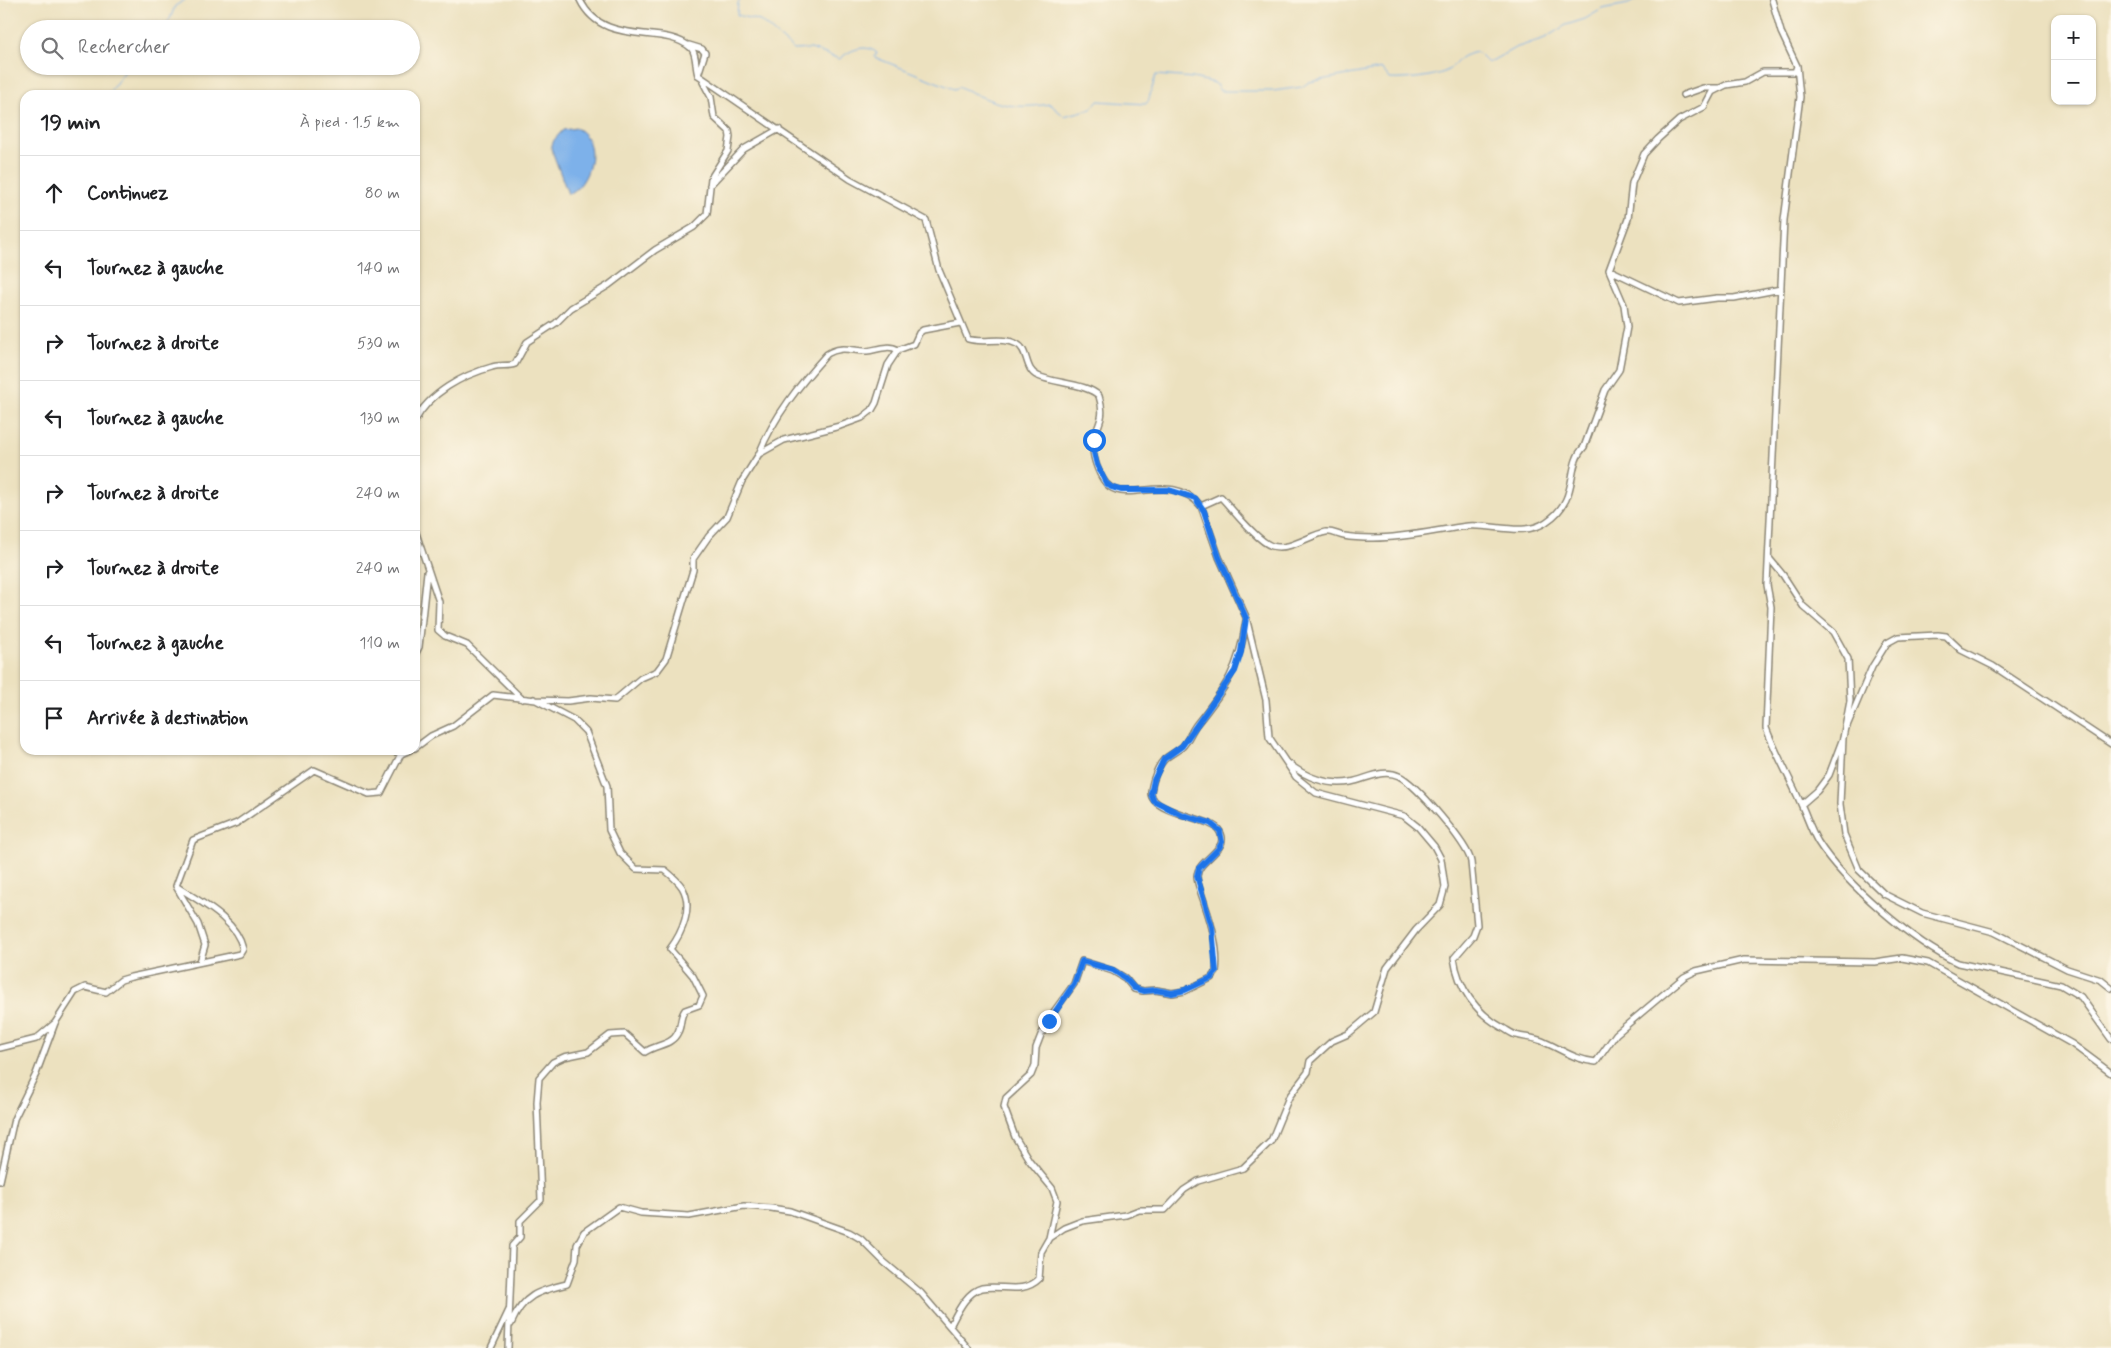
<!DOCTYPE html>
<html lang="fr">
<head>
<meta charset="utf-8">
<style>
	:root { --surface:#fff; --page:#f2f2f2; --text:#202124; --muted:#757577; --line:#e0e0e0 }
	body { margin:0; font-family:Mynerve,sans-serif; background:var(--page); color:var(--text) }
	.controls { position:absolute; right:15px; top:15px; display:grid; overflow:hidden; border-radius:10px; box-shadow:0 1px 4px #0004 }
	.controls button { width:45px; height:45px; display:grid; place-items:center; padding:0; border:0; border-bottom:1px solid var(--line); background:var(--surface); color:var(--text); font:25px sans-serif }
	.stop { position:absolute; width:15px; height:15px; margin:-11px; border:4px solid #1a73e8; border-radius:50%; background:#fff }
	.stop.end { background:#1a73e8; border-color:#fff; box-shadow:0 1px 5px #0008 }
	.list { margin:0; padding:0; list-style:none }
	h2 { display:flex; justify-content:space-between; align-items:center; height:65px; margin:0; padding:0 20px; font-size:21px }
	h2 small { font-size:16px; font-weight:400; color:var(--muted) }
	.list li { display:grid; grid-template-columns:32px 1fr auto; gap:15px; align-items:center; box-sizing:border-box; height:75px; padding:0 20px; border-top:1px solid var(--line) }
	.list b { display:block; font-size:19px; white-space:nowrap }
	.list em { font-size:16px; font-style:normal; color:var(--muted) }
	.icon { flex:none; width:28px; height:28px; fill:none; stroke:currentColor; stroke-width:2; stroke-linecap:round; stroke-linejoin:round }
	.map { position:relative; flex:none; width:2111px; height:1348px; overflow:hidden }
	.search { position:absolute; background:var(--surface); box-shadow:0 1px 4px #0004; left:20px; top:20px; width:400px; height:55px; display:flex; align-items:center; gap:12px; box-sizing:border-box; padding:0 18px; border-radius:28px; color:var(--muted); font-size:19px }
	.panel { position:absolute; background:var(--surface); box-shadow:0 1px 4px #0004; left:20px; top:90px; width:400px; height:665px; border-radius:15px }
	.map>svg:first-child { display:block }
	.water { fill:#7db1ea; stroke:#546e8a }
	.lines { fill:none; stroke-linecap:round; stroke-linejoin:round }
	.stream { stroke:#7db1ea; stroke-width:1 }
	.street-casing { stroke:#8c8675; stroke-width:8 }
	.street { stroke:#fff; stroke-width:5 }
	.route { stroke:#1a73e8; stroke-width:6 }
</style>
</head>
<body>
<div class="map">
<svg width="2111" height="1348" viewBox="0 0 2111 1348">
	<rect width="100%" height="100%" fill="#fcf5e5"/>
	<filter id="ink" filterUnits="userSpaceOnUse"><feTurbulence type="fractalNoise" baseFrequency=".02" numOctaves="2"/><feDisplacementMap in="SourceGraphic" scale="10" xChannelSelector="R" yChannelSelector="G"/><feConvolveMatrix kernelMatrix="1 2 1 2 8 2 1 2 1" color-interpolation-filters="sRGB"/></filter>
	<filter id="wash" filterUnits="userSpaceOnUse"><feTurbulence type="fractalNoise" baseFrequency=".0096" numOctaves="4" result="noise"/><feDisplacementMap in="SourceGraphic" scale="20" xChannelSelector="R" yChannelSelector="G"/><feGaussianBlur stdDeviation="1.12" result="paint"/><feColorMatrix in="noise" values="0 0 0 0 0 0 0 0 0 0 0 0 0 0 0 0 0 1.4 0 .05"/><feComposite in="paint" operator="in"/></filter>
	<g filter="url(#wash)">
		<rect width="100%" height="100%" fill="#ece1bf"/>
		<!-- water -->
		<path class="water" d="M576 128C603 141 589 187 568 194L551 148 554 140 563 130Z"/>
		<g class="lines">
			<!-- stream -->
			<path class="stream" d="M741 0 738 3 737 15 760 21 794 50 811 49 840 59C849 50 866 43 877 53L874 57 954 89 960 87C996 104 1010 110 1050 104L1064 116 1091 109 1098 101 1145 104 1148 102 1156 75 1193 78 1215 83 1220 91H1273L1302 87 1309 82 1382 69 1390 79C1403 80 1437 77 1448 70 1463 59 1455 57 1477 52L1488 63 1515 48 1545 38 1566 25 1585 19 1602 9 1628 4 1636 0
				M160 29 170 19 175 6 185 0
				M107 95 129 66"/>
		</g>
	</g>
	<g filter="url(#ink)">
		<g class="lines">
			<!-- street casing -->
			<g class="street-casing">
				<path id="street" d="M580 0C604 49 664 23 691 48 697 54 695 67 698 75L850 179 926 220 939 270 968 339C983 344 1002 336 1017 344 1029 350 1024 370 1038 376 1053 383 1089 384 1099 396 1107 421 1095 425 1093 445 1092 457 1100 480 1110 487 1133 502 1172 472 1201 506L1221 497C1232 509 1258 542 1272 546 1290 551 1309 535 1326 532 1332 531 1338 535 1344 536 1354 538 1364 538 1374 538 1406 538 1437 530 1468 526 1493 524 1525 537 1546 522 1581 499 1565 466 1584 447L1605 390 1619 370 1627 327 1624 305 1609 270 1628 219 1632 183 1644 154 1658 139 1679 120 1704 107 1712 92 1726 85 1745 82 1763 72H1795L1797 66
					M1772 0 1781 32 1797 66 1800 97 1784 220 1767 585 1771 607 1766 728C1776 754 1790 778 1801 804 1807 817 1811 830 1818 842 1844 883 1914 943 1958 963L2061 985 2081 997 2111 1039
					M689 45 702 49 705 53 698 75
					M1683 95 1703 88H1718
					M710 185 744 149 779 129
					M1610 270 1679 303 1717 298H1734L1781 289
					M415 421C429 393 463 375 492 367 500 364 508 367 515 364L527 342 556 323 571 308 609 285 655 250 694 227 707 214 711 178 728 151 730 137 729 131 714 117 711 97 703 82
					M759 454C774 416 800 384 827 354 841 345 852 351 867 351 877 350 888 344 898 350
					M415 530 439 602 438 630 445 636 467 645 522 699
					M1769 558 1783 575 1803 606 1833 632 1848 659 1850 701 1843 738 1829 775 1817 791 1802 804
					M415 655 419 647 427 572
					M1847 726 1872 667 1887 643 1898 637 1938 635 1946 636 1961 650 1993 666 2111 744
					M1843 738 1840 804 1844 834 1859 870 1884 894 1922 913 1994 932 2067 969 2101 980 2111 988
					M415 748 431 736 453 726 493 695 536 700 568 701 591 698 615 700 641 678 657 671 666 659 693 570V559L709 536 727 517 742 481 759 454 784 440 840 426 862 418 872 410 876 403 888 365 898 350 914 344 919 333 923 330 960 323
					M390 750 401 754 410 750
					M1288 763C1305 777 1328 786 1351 782 1367 779 1383 768 1399 776 1415 783 1469 845 1471 862L1477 925 1473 936 1454 958C1458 988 1476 1013 1503 1028 1507 1030 1512 1034 1516 1035 1525 1038 1533 1037 1542 1041 1561 1049 1575 1060 1596 1062L1616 1034 1684 977 1696 971 1744 960 1875 962 1902 958 1928 963 2072 1044 2111 1073
					M177 888 198 924 205 945 200 962
					M0 1048 36 1039 55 1023
					M0 1181 14 1119 36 1074 55 1023 75 992 85 987 106 992 121 980 131 977 240 954 243 949C236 919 200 902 176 886L193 840 237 823 314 770 369 794 381 793 401 754
					M1049 1238 1057 1201 1052 1188 1029 1160 1015 1137 1004 1107 1006 1098 1031 1075 1035 1065 1036 1048 1041 1035 1055 1010 1074 984 1082 961 1113 971 1125 978 1134 989 1143 991 1156 990 1172 993 1185 991 1211 978 1216 972C1219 950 1212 925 1205 905 1203 897 1197 885 1197 876 1198 858 1234 849 1218 829 1208 817 1150 813 1151 792 1152 782 1158 764 1166 758 1171 754 1177 751 1182 747 1188 741 1191 732 1196 725 1226 688 1239 669 1246 621
					M511 1324C523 1295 538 1291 567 1284L576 1259 577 1245 584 1232 619 1207 641 1213 689 1216 744 1206 771 1208 790 1211 849 1232 861 1239 884 1262 921 1293 968 1348
					M950 1326C957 1313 966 1292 982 1288 1000 1284 1023 1295 1039 1279L1041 1252 1049 1238 1064 1228 1082 1221 1126 1215 1139 1210H1165L1184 1190 1198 1181 1243 1168 1271 1141 1289 1097 1308 1072 1310 1061 1332 1041 1348 1034 1374 1012 1387 968 1416 930 1440 905 1445 887 1441 859 1434 846 1418 827 1404 816 1316 793 1296 777 1269 737 1266 700 1246 617 1219 557 1201 506
					M491 1348 509 1310
					M508 1348 512 1246 520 1237V1221L541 1200 537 1102 539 1078 553 1062 564 1057 588 1052 610 1035 625 1034 645 1052C656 1044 672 1046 678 1032 682 1025 679 1018 685 1010L699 1005 703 996 693 976 670 949C682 933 694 907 682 887 678 881 671 875 665 870L636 869 620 853 609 830 607 786 586 732 574 720 534 699"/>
			</g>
			<!-- street -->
			<use href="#street" class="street"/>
		</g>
	</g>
	<g class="lines" filter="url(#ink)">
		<!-- route -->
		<path class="route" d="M1049 1021 1074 984 1082 961 1113 970 1125 978 1134 988 1144 991 1156 990 1172 993 1185 990 1211 978 1216 972 1212 927 1197 876 1199 868 1219 848 1222 842 1220 831 1210 823 1182 815 1154 801 1151 794 1154 780 1164 759 1182 746 1235 671 1241 652 1246 618 1219 557 1204 511 1195 498 1169 490H1121L1111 487 1106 483 1097 465 1093 449 1094 440"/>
	</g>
</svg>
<div class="controls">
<button>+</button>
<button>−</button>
</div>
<div class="stop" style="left:1094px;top:440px"></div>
<div class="stop end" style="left:1049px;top:1021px"></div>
<div class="search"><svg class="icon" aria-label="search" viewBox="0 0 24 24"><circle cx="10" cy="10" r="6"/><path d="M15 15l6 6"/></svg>Rechercher</div>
<section class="panel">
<h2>19 min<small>À pied · 1.5 km</small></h2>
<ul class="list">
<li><svg class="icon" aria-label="ahead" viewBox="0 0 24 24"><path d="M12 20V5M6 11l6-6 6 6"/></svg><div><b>Continuez</b></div><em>80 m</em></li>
<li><svg class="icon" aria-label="left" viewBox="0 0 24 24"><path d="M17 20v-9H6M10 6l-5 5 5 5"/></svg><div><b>Tournez à gauche</b></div><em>140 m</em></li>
<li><svg class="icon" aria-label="right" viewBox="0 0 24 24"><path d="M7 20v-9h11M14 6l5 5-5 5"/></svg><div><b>Tournez à droite</b></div><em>530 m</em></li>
<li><svg class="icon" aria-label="left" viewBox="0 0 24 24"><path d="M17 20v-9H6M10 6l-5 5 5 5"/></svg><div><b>Tournez à gauche</b></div><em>130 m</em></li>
<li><svg class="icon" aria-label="right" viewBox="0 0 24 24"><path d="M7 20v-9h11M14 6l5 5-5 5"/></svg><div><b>Tournez à droite</b></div><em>240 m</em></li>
<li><svg class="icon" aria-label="right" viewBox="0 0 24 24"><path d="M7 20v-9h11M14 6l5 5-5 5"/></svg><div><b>Tournez à droite</b></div><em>240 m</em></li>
<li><svg class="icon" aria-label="left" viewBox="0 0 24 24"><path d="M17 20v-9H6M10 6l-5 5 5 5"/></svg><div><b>Tournez à gauche</b></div><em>110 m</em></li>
<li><svg class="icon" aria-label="arrive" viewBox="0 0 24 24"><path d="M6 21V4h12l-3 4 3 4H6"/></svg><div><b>Arrivée à destination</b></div></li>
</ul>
</section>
</div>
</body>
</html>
